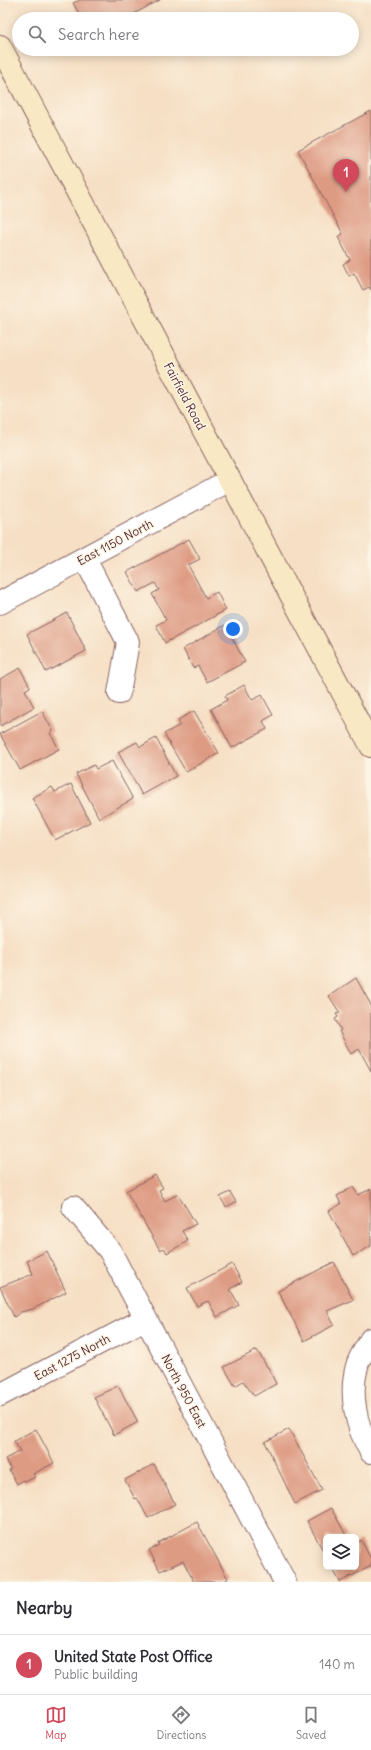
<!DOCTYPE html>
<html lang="en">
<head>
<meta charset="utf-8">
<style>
	:root { --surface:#fff; --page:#f7f7f7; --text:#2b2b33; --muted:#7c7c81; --line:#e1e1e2; --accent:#d1495b }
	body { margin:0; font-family:Delius,sans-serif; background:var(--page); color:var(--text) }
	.controls { position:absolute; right:12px; bottom:12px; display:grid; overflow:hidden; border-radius:6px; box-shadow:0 2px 10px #0003 }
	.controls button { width:36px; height:36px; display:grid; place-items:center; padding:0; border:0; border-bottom:1px solid var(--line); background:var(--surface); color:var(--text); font:20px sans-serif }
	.you { position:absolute; left:233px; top:629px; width:14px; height:14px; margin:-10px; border:3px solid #fff; border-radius:50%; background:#1a73e8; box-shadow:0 0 0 6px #1a73e833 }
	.badge { display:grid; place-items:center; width:26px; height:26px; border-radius:50%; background:var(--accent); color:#fff; font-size:13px; font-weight:700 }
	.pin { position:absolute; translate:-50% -33px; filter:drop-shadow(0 1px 2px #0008) }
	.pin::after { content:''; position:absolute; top:21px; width:14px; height:12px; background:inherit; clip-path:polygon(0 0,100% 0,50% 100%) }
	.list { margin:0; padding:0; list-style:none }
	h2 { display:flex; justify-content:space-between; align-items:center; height:52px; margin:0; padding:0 16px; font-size:17px }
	h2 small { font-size:13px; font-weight:400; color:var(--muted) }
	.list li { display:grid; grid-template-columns:26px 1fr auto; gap:12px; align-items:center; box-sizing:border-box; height:60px; padding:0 16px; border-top:1px solid var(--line) }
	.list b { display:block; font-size:15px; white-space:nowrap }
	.list p { margin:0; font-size:13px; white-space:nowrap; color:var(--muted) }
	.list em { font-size:13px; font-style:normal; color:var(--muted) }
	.icon { flex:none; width:22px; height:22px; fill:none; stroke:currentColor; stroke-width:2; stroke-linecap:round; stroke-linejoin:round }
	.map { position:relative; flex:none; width:371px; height:1582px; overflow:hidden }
	.search { position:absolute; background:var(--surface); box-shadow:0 2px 10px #0003; left:12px; right:12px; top:12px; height:44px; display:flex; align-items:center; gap:10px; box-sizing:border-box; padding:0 14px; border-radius:22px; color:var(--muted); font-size:15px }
	.sheet { height:112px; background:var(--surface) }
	nav { display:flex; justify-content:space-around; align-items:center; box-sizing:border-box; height:56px; border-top:1px solid var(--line); background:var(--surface); font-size:11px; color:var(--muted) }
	nav a { display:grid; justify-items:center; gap:2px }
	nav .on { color:var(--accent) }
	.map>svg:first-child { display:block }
	.building { fill:#de9b84 }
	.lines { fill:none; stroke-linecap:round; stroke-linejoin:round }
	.street-casing { stroke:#866261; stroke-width:24 }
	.secondary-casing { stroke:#866261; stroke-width:24 }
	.street { stroke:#fff; stroke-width:22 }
	.secondary { stroke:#f8e8c3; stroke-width:22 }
	.labels { text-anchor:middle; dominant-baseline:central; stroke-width:3; stroke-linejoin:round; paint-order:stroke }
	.street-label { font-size:12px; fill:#4a1f2b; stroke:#fcf5e5 }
</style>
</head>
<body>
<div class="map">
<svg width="371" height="1582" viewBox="0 0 371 1582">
	<rect width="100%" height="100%" fill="#fcf5e5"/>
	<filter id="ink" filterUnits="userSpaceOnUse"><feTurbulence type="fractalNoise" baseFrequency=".025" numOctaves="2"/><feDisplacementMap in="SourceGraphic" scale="8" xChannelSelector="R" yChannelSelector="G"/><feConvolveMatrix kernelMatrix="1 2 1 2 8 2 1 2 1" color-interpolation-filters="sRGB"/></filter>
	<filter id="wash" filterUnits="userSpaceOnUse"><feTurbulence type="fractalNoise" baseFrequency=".012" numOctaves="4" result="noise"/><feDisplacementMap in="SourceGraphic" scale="16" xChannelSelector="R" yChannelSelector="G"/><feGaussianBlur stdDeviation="0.9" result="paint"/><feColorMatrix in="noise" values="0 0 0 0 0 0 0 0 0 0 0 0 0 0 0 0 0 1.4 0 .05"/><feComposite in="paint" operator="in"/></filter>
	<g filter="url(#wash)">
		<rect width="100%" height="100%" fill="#f6dfc4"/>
		<g id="blocks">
			<!-- building -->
			<path class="building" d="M80 0H160L124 19H82L73 3Z
				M371 111V290L369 287 363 290 354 273 349 276 343 264 350 260 338 237 343 234 298 150Z
				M189 539 200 559 188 565 206 598 217 592 226 610 165 643 156 625 166 620 152 594 159 590 155 583 138 592 127 572Z
				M67 613 86 651 46 672 27 634Z
				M225 625 245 662 207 682 198 666 193 668 183 649Z
				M20 668 30 687 25 690 34 707 0 726V679Z
				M244 685 252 700 262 695 273 715 263 721 267 729 232 748 211 709 227 700 225 696Z
				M42 711 53 731 50 733 59 749 20 770 0 734Z
				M194 711 219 753 186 772 164 734 180 725 178 720Z
				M156 738 176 776 142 795 118 752 137 742 140 747Z
				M112 761 133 799 99 818 76 774 94 765 96 769Z
				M71 784 90 822 55 840 32 798 52 787 55 792Z
				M356 978 371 1005V1071L359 1049 351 1054 339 1031 341 1030 335 1019 338 1017 336 1014 340 1013 329 996Z
				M155 1175 163 1188 159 1190 165 1201 178 1194 196 1224 182 1231 188 1241 167 1253 164 1248 160 1250 126 1191Z
				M353 1187 358 1195 371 1189V1246L353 1256 329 1211 341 1204 337 1196Z
				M230 1192 236 1202 226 1207 220 1197Z
				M47 1251 66 1292 33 1309 21 1312 14 1317 0 1287 33 1274 27 1261Z
				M334 1262 353 1300 327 1311 334 1325 304 1341 278 1291Z
				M232 1264 242 1282 230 1289 239 1305 217 1317 208 1301 197 1306 187 1288Z
				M257 1350 267 1367H268L276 1384 254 1396 243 1381 235 1386 224 1367Z
				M118 1386 138 1422 114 1435 94 1397Z
				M36 1429 54 1463 33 1474 35 1477 25 1482 24 1480 17 1484 9 1470 11 1469 5 1459 20 1451 14 1441Z
				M289 1429 322 1490 295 1504 265 1442Z
				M154 1464 175 1504 148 1518 137 1498 135 1499 125 1480Z
				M331 1508 347 1537H326V1556L307 1521Z
				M197 1522 228 1579 222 1582H194L183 1561 160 1571 149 1550 159 1545 158 1543Z
				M361 1540 371 1559V1566L340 1582 332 1567H356V1543Z"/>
		</g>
	</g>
	<g filter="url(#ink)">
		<use href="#blocks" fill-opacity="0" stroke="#866261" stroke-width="1"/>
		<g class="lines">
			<!-- street casing -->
			<g class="street-casing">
				<path id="street" d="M85 559 128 642 119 693
					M0 603 230 480
					M73 1207 110 1251 285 1582
					M371 1339C367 1347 359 1357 357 1366 349 1395 356 1427 371 1452
					M0 1395 145 1319"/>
			</g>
			<!-- secondary casing -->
			<g class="secondary-casing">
				<path id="secondary" d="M0 46 371 746"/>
			</g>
			<!-- street -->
			<use href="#street" class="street"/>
			<!-- secondary -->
			<use href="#secondary" class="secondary"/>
		</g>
	</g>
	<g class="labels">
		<!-- street labels -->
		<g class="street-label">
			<text transform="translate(185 396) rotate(62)">Fairfield Road</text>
			<text transform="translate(115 542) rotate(-28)">East 1150 North</text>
			<text transform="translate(72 1357) rotate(-28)">East 1275 North</text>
			<text transform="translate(184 1391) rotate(62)">North 950 East</text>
		</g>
	</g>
</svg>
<div class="controls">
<button><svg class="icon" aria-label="layers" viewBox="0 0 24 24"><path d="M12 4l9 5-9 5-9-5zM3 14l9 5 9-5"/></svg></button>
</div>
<div class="you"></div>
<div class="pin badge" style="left:346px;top:192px">1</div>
<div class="search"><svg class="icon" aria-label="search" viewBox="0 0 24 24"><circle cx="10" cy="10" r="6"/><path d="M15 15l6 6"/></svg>Search here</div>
</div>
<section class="sheet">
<h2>Nearby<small></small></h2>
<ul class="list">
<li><span class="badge">1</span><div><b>United State Post Office</b><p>Public building</p></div><em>140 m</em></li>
</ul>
</section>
<nav>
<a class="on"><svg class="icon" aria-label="map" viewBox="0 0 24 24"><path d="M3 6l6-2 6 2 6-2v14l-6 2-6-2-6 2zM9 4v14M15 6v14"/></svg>Map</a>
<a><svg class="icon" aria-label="directions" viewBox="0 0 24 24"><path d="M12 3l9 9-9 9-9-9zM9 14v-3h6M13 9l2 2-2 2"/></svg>Directions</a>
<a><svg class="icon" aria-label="saved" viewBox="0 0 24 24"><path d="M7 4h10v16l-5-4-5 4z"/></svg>Saved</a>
</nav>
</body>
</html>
